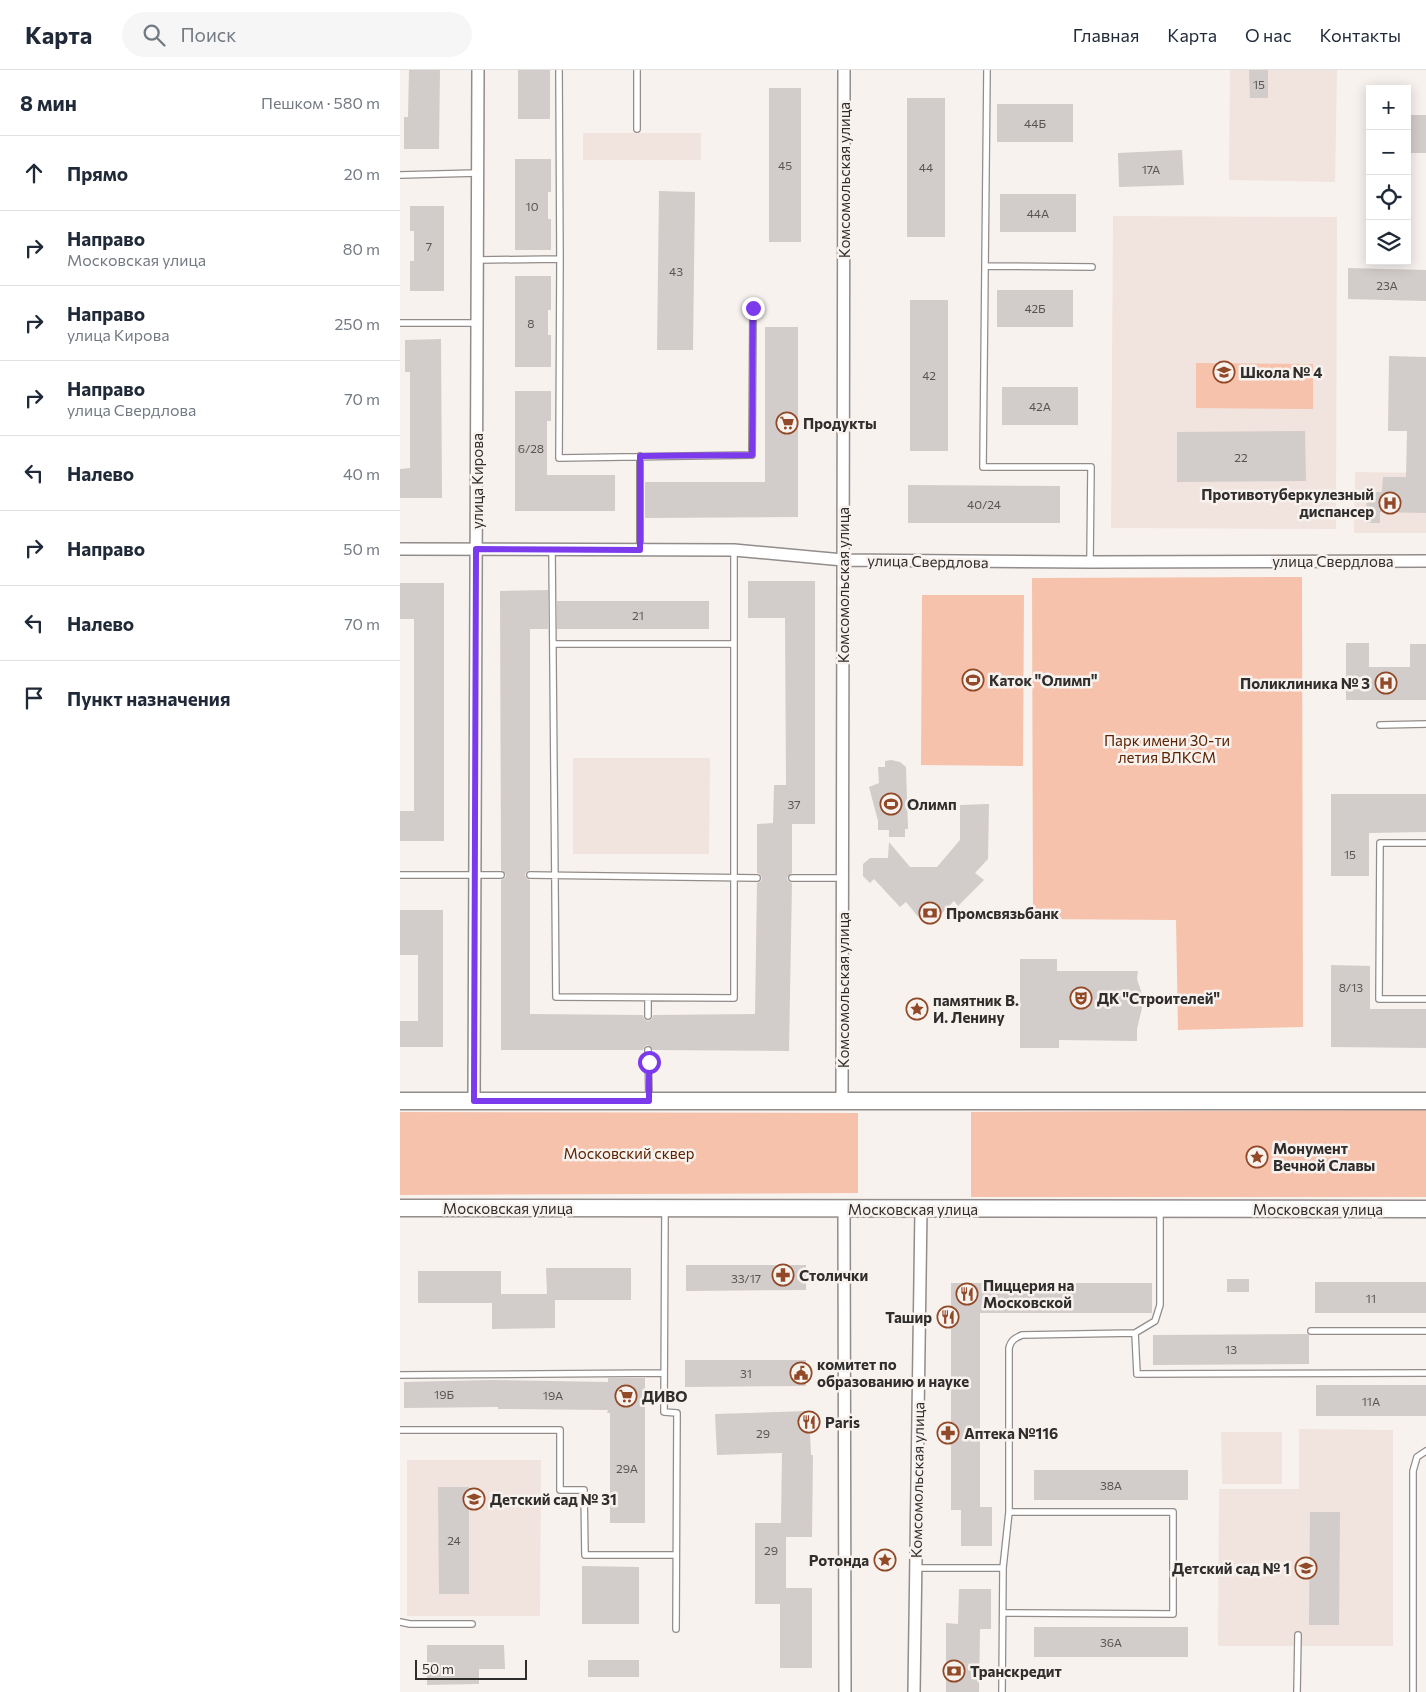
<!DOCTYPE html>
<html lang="ru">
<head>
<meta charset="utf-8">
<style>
	:root { --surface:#fff; --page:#f6f6f7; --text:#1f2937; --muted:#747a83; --line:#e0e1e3 }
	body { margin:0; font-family:Commissioner,sans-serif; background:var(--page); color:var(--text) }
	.controls { position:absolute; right:15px; top:15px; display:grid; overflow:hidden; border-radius:0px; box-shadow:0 2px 12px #0003 }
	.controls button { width:45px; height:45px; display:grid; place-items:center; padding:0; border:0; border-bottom:1px solid var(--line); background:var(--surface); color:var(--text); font:25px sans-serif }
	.scale { position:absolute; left:15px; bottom:12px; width:112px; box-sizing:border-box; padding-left:5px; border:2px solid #302e2d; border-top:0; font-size:14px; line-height:18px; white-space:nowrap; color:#302e2d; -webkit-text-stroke:4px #f8f2ef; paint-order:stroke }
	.stop { position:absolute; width:15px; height:15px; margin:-11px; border:4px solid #7c3aed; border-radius:50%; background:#fff }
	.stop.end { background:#7c3aed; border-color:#fff; box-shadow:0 1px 5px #0008 }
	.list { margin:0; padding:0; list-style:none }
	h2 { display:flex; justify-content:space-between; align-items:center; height:65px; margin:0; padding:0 20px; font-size:21px }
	h2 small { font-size:16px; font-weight:400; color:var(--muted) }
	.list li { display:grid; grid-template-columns:32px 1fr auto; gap:15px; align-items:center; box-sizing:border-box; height:75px; padding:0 20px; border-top:1px solid var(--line) }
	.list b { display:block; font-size:19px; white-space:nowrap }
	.list p { margin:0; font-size:16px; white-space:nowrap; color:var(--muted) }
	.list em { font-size:16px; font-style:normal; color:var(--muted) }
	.icon { flex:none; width:28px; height:28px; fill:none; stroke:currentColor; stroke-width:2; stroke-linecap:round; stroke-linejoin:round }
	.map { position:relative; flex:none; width:1026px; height:1622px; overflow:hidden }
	header { display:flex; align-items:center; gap:30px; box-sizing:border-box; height:70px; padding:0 25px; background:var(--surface); border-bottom:1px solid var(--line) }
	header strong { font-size:24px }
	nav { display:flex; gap:28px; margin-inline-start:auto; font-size:18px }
	.search { width:350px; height:45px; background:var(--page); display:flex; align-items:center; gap:12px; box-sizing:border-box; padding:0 18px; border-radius:28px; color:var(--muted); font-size:19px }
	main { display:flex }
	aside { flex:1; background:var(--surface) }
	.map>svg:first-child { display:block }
	.built { fill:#f1e3dd }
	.green { fill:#f6c2ac }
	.building { fill:#d2ccca }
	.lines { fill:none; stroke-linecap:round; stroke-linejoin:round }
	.service-casing { stroke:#928c8a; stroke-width:8 }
	.minor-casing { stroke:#928c8a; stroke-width:14 }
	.secondary-casing { stroke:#928c8a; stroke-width:19 }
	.service { stroke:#fff; stroke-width:5.5 }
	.minor { stroke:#fff; stroke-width:11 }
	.secondary { stroke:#fff; stroke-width:16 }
	.route { stroke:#7c3aed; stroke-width:6 }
	.labels { text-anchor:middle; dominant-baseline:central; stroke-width:5; stroke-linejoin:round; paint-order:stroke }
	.number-label { font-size:12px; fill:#585654 }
	.street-label { font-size:15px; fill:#302e2d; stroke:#f8f2ef }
	.poi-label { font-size:15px; font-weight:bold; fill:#302e2d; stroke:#f8f2ef; text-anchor:start }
	.park-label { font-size:15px; fill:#5c2303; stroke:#f8f2ef }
</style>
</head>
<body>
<header>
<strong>Карта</strong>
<div class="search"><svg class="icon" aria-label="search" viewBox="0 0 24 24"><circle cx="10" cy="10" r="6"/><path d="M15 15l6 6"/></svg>Поиск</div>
<nav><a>Главная</a><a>Карта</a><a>О нас</a><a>Контакты</a></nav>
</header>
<main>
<aside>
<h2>8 мин<small>Пешком · 580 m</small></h2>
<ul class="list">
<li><svg class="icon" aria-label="ahead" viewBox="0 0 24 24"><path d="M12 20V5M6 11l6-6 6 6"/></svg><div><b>Прямо</b></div><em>20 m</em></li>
<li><svg class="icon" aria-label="right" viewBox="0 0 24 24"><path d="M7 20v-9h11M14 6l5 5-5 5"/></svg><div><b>Направо</b><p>Московская улица</p></div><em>80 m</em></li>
<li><svg class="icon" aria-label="right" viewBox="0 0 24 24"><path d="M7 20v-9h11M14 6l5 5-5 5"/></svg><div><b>Направо</b><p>улица Кирова</p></div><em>250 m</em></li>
<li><svg class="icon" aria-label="right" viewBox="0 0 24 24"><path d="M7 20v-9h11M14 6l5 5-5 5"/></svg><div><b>Направо</b><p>улица Свердлова</p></div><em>70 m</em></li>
<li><svg class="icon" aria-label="left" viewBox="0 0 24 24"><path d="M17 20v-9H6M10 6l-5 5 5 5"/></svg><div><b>Налево</b></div><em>40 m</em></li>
<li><svg class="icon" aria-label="right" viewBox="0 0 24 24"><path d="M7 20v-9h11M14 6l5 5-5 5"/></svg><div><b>Направо</b></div><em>50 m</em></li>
<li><svg class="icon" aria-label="left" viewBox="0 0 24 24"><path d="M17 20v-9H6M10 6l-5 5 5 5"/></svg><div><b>Налево</b></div><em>70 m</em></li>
<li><svg class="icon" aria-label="arrive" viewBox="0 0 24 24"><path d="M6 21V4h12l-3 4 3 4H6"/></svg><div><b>Пункт назначения</b></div></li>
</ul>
</aside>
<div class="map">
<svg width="1026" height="1622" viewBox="0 0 1026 1622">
	<rect width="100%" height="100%" fill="#f8f2ef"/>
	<!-- built -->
	<path class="built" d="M830 0H937L935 112 829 110Z
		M183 63H301V90H183Z
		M713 146 937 147 936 459 711 458Z
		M955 402 1026 403V463H954Z
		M173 688H310L309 784H173Z
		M899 1359 993 1360V1576H818L819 1419H899Z
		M821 1362H882V1414H822Z
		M7 1390H141L140 1546H7Z"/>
	<!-- green -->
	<path class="green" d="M796 293 913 294V339L796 338Z
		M902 507 903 957 778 960 776 850 633 849 632 508Z
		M522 525H624L623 696 521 695Z
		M1026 1040V1127H571V1042Z
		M0 1042 458 1043V1123L0 1125Z"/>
	<!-- building -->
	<path class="building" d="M9 0H40L39 79H4V47H8Z
		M118 0H150V49H118Z
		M849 0H868V28H850Z
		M369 18H401V172H369Z
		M507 28H545V167H507Z
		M597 34H673V72H597Z
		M1007 45H1026V83H1007Z
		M782 80 784 115 719 117 718 83Z
		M115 89H151V122H148V149H151V180H115Z
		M259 121 295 122 293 280H257Z
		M600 124H676V162H600Z
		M10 136H44V221H10V191H14V161H10Z
		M948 198 1026 200V231L948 229Z
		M115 206H151V240H148V265H151V297H115Z
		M597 220H673V257H597Z
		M510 230H548V381H510Z
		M365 257H398V447L245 448V412H365Z
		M41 269 42 428H0V399L10 398V302H5V270Z
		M989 286 1026 287V443L980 442V453H966L967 422H982L983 407H1006L1007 361H988Z
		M602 317H678V355H602Z
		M115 321H151V351H147V405H215V441H115Z
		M905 361 906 411 777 412V362Z
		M508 415 660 416V453H508Z
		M348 511H415V754H392V803L387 808 388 811 392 813 389 981 253 980 248 975 245 976 243 980H101V810L105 808 106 805 101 800 100 521 148 520V559H130V800L126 802 125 805 127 809 130 810V944L243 945 244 949 248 951 252 949 253 945 355 944 357 813 361 811 362 808 360 804 357 803V754L373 753 374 715H386L385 548H348Z
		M0 513H44V771H0V741H14V549H0Z
		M157 531H309V559H157Z
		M946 573H969V597H1010V574H1026V630H946Z
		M491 690 500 692 506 697 508 759H505V767H489V760H478V751L469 717 479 713 478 697H485V691Z
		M931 724H1026V762L969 763V806H931Z
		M589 734 588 789 575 803 584 810 558 836 554 831 536 849H520L506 832 500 837 474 809 470 813 463 806V794L470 788H488L489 772 510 797H537L560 770V735Z
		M0 840H43V977H0V951H18V885H0Z
		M620 889H657V901H738L737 909 741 921 743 934 737 959V971L659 970V978H620Z
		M931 895 970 896V939H1026V978L931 977Z
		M286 1195H406V1220L286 1221Z
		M146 1198H231V1230H155V1258L92 1259V1233H18V1201H101V1224H147Z
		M827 1209H849V1222H827Z
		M915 1212H1026V1243H915Z
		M551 1213H752V1243H580V1437H592V1476H561V1440H551Z
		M907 1264 909 1265V1294L753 1295V1265Z
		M285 1290H406V1316L285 1317Z
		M208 1308H245V1453H210V1343H207L208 1340 98 1339V1337L4 1338V1312L90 1310 208 1312Z
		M916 1315H1026V1346H916Z
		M409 1341 411 1385H413L412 1467H386V1518H412V1598H380V1534H355V1453H381L382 1383 317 1385 315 1344Z
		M634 1400H788V1430H634Z
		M38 1417H69V1524H39Z
		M910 1442H940L939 1555H909Z
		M182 1496 239 1497V1554H182Z
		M559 1519H591V1559H580L579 1622H546V1553L558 1554Z
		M634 1557H788V1587H634Z
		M27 1575H104L105 1599H79V1614L27 1615Z
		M188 1590H239V1607H188Z"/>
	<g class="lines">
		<!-- service casing -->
		<g class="service-casing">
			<path id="service" d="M587 0 583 397H691L690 492
				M237 59V0
				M0 105 78 103
				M160 189 159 388 352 385 353 238
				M78 190 160 189 159 0
				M585 196 692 197
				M0 253H78
				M152 480 156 927 334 928V480
				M240 480V386
				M153 574H334
				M980 655 1026 654
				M1026 773H980L979 929H1026
				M0 805H101
				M130 805 357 808
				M392 808H443
				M248 928V946
				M248 980 249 1029
				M265 1140 264 1342 277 1343 276 1559
				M911 1261H1026
				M735 1263 737 1304 1026 1303
				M0 1305 264 1303
				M0 1360H160V1420H184L185 1485H276
				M516 1498H603L609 1442V1278C611 1270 615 1268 622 1265L735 1263 755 1251 760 1235V1140
				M604 1543 773 1544V1442H609
				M0 1552 10 1554H72
				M602 1622 603 1498
				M897 1622 898 1565
				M1013 1622V1401L1017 1387 1026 1381"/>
		</g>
		<!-- minor casing -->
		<g class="minor-casing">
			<path id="minor" d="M0 479 334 480 443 490 690 492 1026 491
				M74 1031 78 0
				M442 1031 444 0
				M444 1139 445 1622
				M514 1622 521 1139"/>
		</g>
		<!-- secondary casing -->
		<g class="secondary-casing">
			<path id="secondary" d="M0 1031H1026
				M0 1138 1026 1139"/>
		</g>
		<!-- service -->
		<use href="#service" class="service"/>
		<!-- minor -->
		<use href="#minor" class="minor"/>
		<!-- secondary -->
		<use href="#secondary" class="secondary"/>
	</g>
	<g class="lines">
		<!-- route -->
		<path class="route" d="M249 992V1031H74L76 479 240 480V386L352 385 353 238"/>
	</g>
	<!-- icons -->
	<defs>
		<g id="school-ring" transform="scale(1.125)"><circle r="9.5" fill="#f8f2ef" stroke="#914927" stroke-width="1.5"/><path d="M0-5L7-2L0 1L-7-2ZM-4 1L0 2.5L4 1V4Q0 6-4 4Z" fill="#914927"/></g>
		<g id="supermarket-ring" transform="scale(1.125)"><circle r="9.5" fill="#f8f2ef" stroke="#914927" stroke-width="1.5"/><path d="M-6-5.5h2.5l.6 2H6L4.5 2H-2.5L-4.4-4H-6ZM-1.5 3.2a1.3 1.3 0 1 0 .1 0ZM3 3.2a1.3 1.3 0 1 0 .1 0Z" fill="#914927"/></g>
		<g id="hospital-ring" transform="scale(1.125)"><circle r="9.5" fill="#f8f2ef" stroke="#914927" stroke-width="1.5"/><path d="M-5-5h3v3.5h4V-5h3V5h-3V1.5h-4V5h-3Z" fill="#914927"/></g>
		<g id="stadium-ring" transform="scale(1.125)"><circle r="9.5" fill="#f8f2ef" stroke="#914927" stroke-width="1.5"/><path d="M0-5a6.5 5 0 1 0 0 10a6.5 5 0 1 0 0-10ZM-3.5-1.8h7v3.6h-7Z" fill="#914927"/></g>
		<g id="bank-ring" transform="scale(1.125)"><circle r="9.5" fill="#f8f2ef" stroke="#914927" stroke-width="1.5"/><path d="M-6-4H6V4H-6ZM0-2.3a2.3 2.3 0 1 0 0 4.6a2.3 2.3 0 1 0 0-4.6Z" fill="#914927"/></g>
		<g id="theatre-ring" transform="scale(1.125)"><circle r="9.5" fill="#f8f2ef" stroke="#914927" stroke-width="1.5"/><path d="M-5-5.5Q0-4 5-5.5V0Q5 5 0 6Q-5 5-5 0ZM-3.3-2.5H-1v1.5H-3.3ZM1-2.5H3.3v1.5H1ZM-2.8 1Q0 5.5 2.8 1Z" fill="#914927"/></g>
		<g id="sight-ring" transform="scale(1.125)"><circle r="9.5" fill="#f8f2ef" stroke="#914927" stroke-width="1.5"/><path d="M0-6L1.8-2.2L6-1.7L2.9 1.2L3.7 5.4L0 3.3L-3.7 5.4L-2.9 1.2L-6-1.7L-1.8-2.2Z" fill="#914927"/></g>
		<g id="pharmacy-ring" transform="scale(1.125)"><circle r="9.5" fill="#f8f2ef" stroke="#914927" stroke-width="1.5"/><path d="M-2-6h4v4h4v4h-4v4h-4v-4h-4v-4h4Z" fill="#914927"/></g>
		<g id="restaurant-ring" transform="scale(1.125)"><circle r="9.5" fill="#f8f2ef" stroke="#914927" stroke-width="1.5"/><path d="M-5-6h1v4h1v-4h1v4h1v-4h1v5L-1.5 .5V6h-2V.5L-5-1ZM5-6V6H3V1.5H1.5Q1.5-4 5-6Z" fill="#914927"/></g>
		<g id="civic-ring" transform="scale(1.125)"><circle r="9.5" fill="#f8f2ef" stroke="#914927" stroke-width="1.5"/><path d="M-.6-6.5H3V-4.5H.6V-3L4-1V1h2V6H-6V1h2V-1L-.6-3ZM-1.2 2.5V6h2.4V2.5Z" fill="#914927"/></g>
	</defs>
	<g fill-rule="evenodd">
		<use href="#school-ring" x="824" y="302"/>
		<use href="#supermarket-ring" x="387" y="353"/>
		<use href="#hospital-ring" x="990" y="433"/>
		<use href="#stadium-ring" x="573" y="610"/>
		<use href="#hospital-ring" x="986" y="613"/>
		<use href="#stadium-ring" x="491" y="734"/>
		<use href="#bank-ring" x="530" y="843"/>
		<use href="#theatre-ring" x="681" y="928"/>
		<use href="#sight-ring" x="517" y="939"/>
		<use href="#sight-ring" x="857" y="1087"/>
		<use href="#pharmacy-ring" x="383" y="1205"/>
		<use href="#restaurant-ring" x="567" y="1224"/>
		<use href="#restaurant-ring" x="548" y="1247"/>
		<use href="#civic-ring" x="401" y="1303"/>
		<use href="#supermarket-ring" x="226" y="1326"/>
		<use href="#restaurant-ring" x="409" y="1352"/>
		<use href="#pharmacy-ring" x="548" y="1363"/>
		<use href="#school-ring" x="74" y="1429"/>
		<use href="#sight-ring" x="485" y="1490"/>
		<use href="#school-ring" x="906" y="1498"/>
		<use href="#bank-ring" x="554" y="1601"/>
	</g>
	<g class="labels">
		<!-- number labels -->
		<g class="number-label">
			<text x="859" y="14">15</text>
			<text x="635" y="53">44Б</text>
			<text x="385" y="95">45</text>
			<text x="526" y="97">44</text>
			<text x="751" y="99">17А</text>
			<text x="132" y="136">10</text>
			<text x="638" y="143">44А</text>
			<text x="29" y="176">7</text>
			<text x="276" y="201">43</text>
			<text x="987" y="215">23А</text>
			<text x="635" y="238">42Б</text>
			<text x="131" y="253">8</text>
			<text x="529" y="305">42</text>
			<text x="640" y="336">42А</text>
			<text x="131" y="378">6/28</text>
			<text x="841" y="387">22</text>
			<text x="584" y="434">40/24</text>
			<text x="238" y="545">21</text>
			<text x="394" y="734">37</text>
			<text x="950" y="784">15</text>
			<text x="951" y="917">8/13</text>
			<text x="346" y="1208">33/17</text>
			<text x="971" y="1228">11</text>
			<text x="831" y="1279">13</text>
			<text x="346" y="1303">31</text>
			<text x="44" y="1324">19Б</text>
			<text x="153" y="1325">19А</text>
			<text x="971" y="1331">11А</text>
			<text x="363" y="1363">29</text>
			<text x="227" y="1398">29А</text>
			<text x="711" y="1415">38А</text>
			<text x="54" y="1470">24</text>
			<text x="371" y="1480">29</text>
			<text x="711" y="1572">36А</text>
		</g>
		<!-- street labels -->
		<g class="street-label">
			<text transform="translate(444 110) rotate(-90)">Комсомольская улица</text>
			<text transform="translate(77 411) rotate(-90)">улица Кирова</text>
			<text transform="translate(528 491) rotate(1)">улица Свердлова</text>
			<text x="933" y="491">улица Свердлова</text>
			<text transform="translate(443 515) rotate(-90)">Комсомольская улица</text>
			<text transform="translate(443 920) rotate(-90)">Комсомольская улица</text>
			<text x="108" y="1138">Московская улица</text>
			<text x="513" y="1139">Московская улица</text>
			<text x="918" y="1139">Московская улица</text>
			<text transform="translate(517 1410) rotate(-89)">Комсомольская улица</text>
		</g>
		<!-- poi labels -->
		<g class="poi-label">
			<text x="840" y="302">Школа № 4</text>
			<text x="403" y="353">Продукты</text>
			<text x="974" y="424" text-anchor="end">Противотуберкулезный<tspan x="974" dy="17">диспансер</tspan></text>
			<text x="589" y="610">Каток "Олимп"</text>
			<text x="970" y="613" text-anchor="end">Поликлиника № 3</text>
			<text x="507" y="734">Олимп</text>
			<text x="546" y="843">Промсвязьбанк</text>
			<text x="697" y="928">ДК "Строителей"</text>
			<text x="533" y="930">памятник В.<tspan x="533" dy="17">И. Ленину</tspan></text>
			<text x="873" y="1078">Монумент<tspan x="873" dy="17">Вечной Славы</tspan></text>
			<text x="399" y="1205">Столички</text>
			<text x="583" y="1215">Пиццерия на<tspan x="583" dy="17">Московской</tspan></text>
			<text x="532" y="1247" text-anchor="end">Ташир</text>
			<text x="417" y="1294">комитет по<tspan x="417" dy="17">образованию и науке</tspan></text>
			<text x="242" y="1326">ДИВО</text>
			<text x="425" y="1352">Paris</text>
			<text x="564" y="1363">Аптека №116</text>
			<text x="90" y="1429">Детский сад № 31</text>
			<text x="469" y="1490" text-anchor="end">Ротонда</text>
			<text x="890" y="1498" text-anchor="end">Детский сад № 1</text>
			<text x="570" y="1601">Транскредит</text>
		</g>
		<!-- park labels -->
		<g class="park-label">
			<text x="767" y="670">Парк имени 30-ти<tspan x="767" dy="17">летия ВЛКСМ</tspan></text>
			<text x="229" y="1083">Московский сквер</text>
		</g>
	</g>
</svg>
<div class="controls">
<button>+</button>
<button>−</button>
<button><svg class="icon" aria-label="locate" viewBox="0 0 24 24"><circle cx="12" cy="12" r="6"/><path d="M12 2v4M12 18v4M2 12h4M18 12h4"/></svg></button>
<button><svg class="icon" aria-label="layers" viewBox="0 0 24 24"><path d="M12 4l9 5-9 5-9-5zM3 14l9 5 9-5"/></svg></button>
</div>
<div class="scale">50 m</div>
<div class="stop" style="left:249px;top:992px"></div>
<div class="stop end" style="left:353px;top:238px"></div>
</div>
</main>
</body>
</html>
